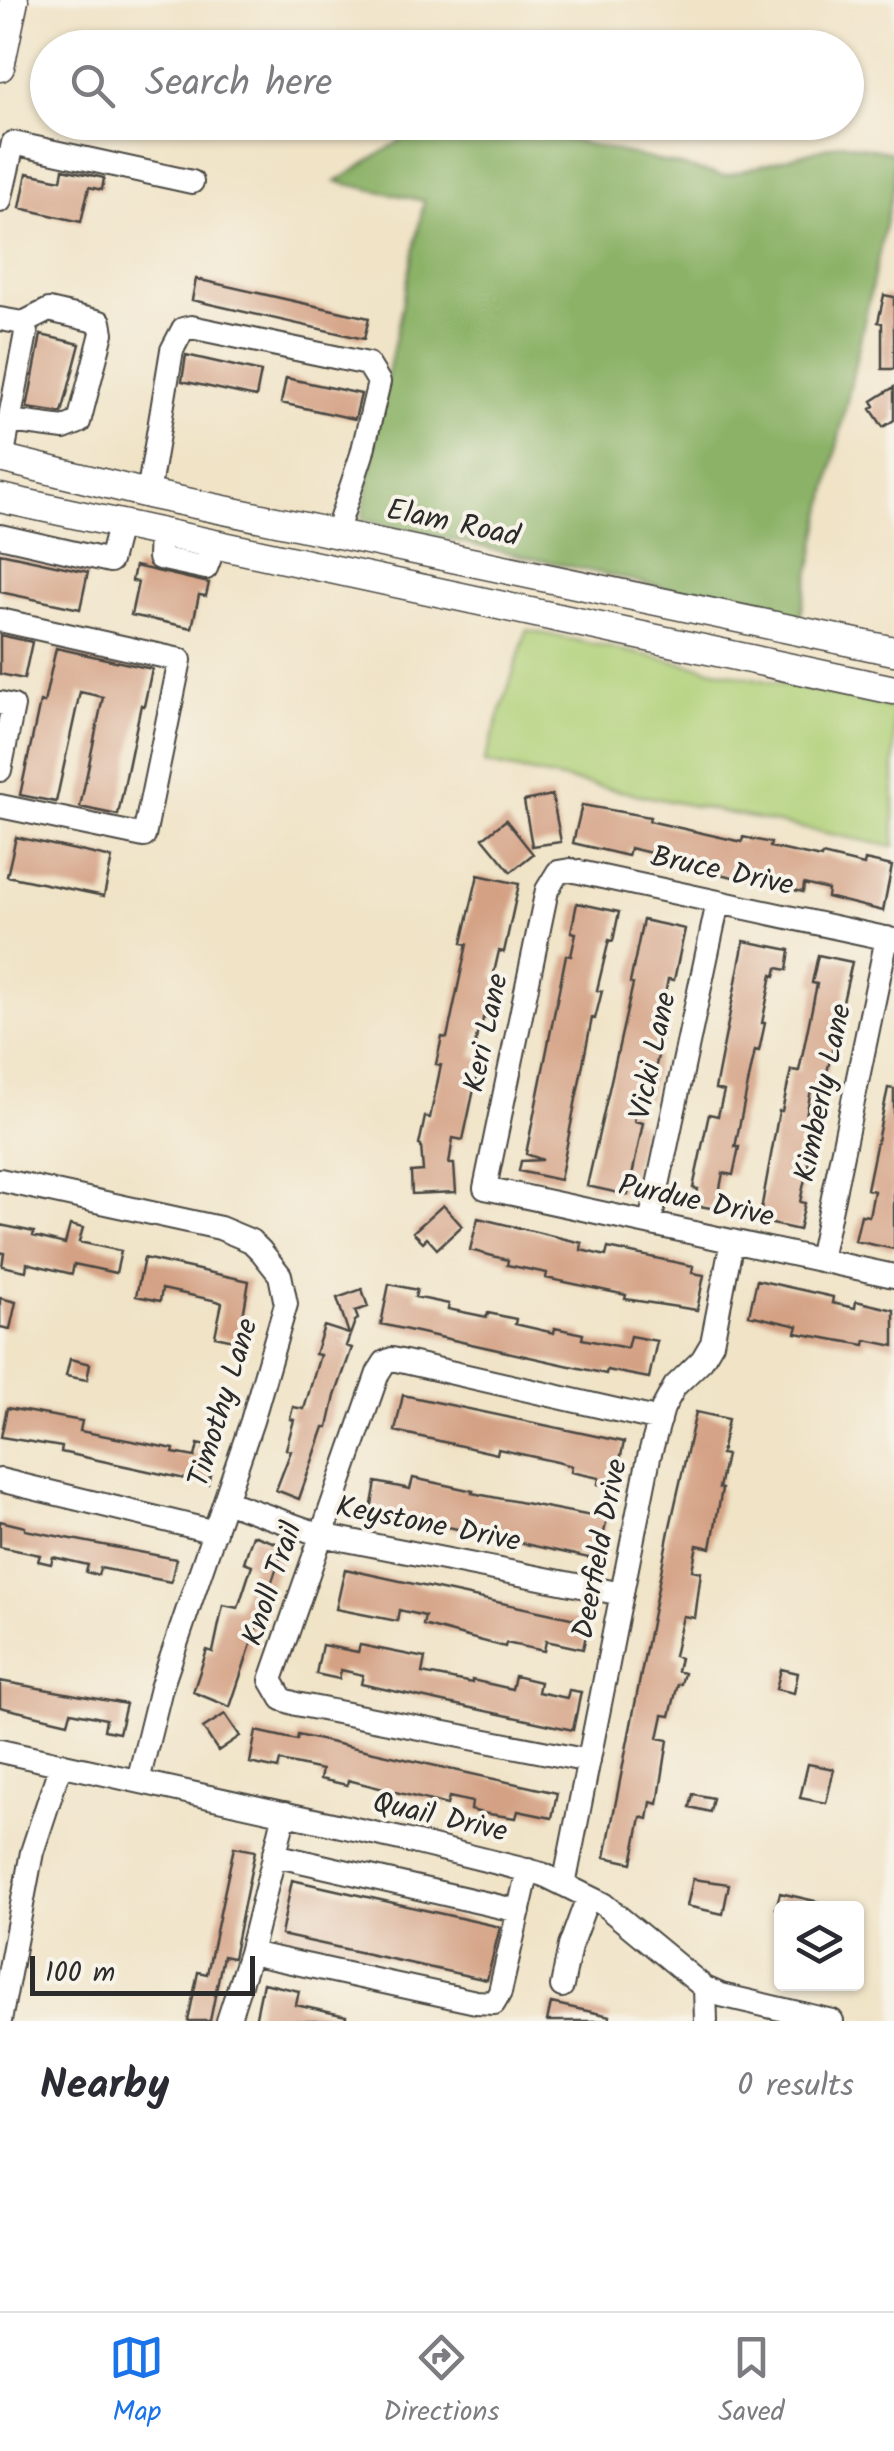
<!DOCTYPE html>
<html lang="en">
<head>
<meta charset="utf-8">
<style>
	:root { --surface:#fff; --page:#f7f7f7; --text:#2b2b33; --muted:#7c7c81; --line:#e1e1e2; --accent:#1a73e8 }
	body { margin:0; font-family:Kalam,sans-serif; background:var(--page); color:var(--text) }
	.controls { position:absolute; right:30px; bottom:30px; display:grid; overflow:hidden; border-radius:10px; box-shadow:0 2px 8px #0004 }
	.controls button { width:90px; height:90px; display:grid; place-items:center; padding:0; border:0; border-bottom:2px solid var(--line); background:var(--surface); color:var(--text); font:50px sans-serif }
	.scale { position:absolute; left:30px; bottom:25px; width:225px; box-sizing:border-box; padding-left:10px; border:5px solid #2b2b2b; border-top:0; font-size:28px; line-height:35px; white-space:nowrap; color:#2b2b2b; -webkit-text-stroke:8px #f7f3e8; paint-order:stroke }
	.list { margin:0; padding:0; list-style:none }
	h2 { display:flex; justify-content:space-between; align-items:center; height:130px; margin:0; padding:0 40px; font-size:42px }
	h2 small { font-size:32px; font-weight:400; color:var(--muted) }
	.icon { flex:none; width:55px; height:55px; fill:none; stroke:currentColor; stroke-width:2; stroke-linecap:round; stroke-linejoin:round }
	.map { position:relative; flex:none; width:894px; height:2021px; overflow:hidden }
	.search { position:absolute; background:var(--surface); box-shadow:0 2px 8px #0004; left:30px; right:30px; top:30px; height:110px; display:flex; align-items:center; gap:25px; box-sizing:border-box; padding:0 35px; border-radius:55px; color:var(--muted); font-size:38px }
	.sheet { height:290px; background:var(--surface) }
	nav { display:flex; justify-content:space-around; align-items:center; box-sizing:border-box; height:140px; border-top:2px solid var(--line); background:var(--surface); font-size:28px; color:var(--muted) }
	nav a { display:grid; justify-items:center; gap:5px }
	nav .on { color:var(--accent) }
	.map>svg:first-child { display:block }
	.green { fill:#b0d078; stroke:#6e7e52; stroke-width:2.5 }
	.forest { fill:#8cb268; stroke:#5c6e4a; stroke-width:2.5 }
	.building { fill:#d4a184 }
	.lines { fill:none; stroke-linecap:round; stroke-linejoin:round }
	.minor-casing { stroke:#494742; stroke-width:26 }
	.major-casing { stroke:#494742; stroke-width:31 }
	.minor { stroke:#fff; stroke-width:22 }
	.major { stroke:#fff; stroke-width:28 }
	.labels { text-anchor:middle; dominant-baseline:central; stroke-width:8; stroke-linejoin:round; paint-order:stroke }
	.street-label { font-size:30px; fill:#2b2b2b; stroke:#f7f3e8 }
</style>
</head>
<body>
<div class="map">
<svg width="894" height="2021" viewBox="0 0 894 2021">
	<rect width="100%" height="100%" fill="#f7f3e8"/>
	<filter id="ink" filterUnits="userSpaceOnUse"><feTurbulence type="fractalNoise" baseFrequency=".01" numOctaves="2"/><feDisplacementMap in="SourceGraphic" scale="20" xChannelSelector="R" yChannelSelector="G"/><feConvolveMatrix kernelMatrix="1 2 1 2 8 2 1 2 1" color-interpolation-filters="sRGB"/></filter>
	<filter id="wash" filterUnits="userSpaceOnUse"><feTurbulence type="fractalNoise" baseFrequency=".0048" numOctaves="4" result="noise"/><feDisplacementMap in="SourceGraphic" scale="40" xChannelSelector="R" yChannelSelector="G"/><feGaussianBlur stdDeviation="2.25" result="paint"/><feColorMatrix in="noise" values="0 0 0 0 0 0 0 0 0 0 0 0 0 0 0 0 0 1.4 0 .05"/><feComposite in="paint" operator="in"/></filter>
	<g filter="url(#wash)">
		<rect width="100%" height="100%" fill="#f0e3c6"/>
		<!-- green -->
		<path class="green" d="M527 630 894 708V847L484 763Z"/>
		<!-- forest -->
		<path class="forest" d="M428 123H497L724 176 842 143 894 153V184L800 618 362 520 376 430 424 201 336 182Z"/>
		<g id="blocks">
			<!-- building -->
			<path class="building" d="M63 169 104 178 102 190 89 187 81 222 20 208 27 173 61 180Z
				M196 279 369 318 364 339 192 300Z
				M884 295 894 297V369H882V323L878 322Z
				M41 335 80 344 62 413 27 408Z
				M186 355 261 372 256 397 182 381Z
				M286 378 361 394 355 419 281 403Z
				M894 387V420L883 427 871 409 875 406 872 401Z
				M0 553 88 572 80 609 0 592Z
				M135 566 209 583 206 596 199 595 192 628 131 615 138 582 132 581Z
				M0 635 32 642 24 679 0 674Z
				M56 648 152 669 144 706 141 705 118 815 80 807 103 697 80 692 56 802 20 795 40 702 44 703Z
				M552 795 561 842 532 846 524 801Z
				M582 805 650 817 649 821 742 842 743 837 771 843 770 847 821 858 822 855 864 865 865 860 892 866 883 911 827 897 828 890 804 884 803 892 654 860 655 854 630 848 628 856 573 843Z
				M506 820 533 854 511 872 483 838Z
				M16 837 112 858 104 896 7 876Z
				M478 875 519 884 504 952 499 951 493 977 499 978 490 1019 483 1018 481 1031 478 1030 473 1056 481 1057 463 1140 453 1138 449 1164H454L456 1192 412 1194 411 1172 423 1171 421 1146 419 1145 425 1117 430 1118 441 1065 436 1064 442 1037 447 1038 467 944 462 943Z
				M577 903 619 912 613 941 609 940 597 990 602 991 595 1019 592 1018 560 1180 519 1171 521 1161 543 1160 526 1154 566 955 571 956 576 933 571 932Z
				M643 920 685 929 674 980 668 979 663 1005 668 1006 649 1100 639 1098 634 1121 643 1123 628 1195 587 1186 633 984 630 983Z
				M744 941 790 950 787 970 777 968 775 976 772 975 762 1023H765L759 1051 755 1050 735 1147H739L733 1175 723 1173 716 1209 694 1205 698 1189 693 1188 709 1114 718 1116 724 1091 715 1089Z
				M818 955 852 962 826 1077 829 1078 826 1093 811 1090 806 1116 818 1119 800 1202 805 1203 799 1230 759 1221 779 1111H782L791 1070 799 1071 817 984 812 983Z
				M888 1088 894 1089V1249L855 1241 861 1215 869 1216 874 1191 867 1189Z
				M443 1205 462 1226 437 1249 427 1238 423 1242 413 1232Z
				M478 1218 582 1243 581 1250 606 1256 608 1248 693 1266 692 1273 704 1275 697 1310 625 1299 626 1295 546 1278 547 1273 507 1265 508 1260 470 1250Z
				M0 1225 34 1232 33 1236 65 1244 70 1225 83 1228 79 1242 121 1251 116 1273 74 1264 72 1274 27 1263 26 1271 2 1266 4 1253 0 1252Z
				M144 1258 249 1281 239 1341 215 1336 222 1303 217 1301 162 1289 160 1301 136 1296Z
				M757 1280 833 1297 832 1303 855 1308 856 1301 894 1310V1346L866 1340 865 1345 796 1333 798 1326 749 1315Z
				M389 1284 417 1290 415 1297 449 1304 448 1309 487 1317 488 1313 516 1319 515 1324 554 1333 555 1328 583 1334 582 1339 627 1348 630 1336 657 1341 649 1378 607 1370 606 1374 381 1324Z
				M362 1289 368 1307 355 1311 358 1319 355 1321 346 1346 352 1348 335 1396 328 1427H324L299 1499 276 1490 291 1451 286 1449 294 1420 290 1419 293 1407 304 1409 320 1355 315 1354 324 1326 349 1334 337 1298Z
				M0 1298 16 1302 10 1329 0 1327Z
				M70 1359 90 1364 87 1380 66 1376Z
				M403 1395 624 1442 614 1488 598 1484 599 1478 571 1472 572 1466 557 1462 498 1449 497 1454 395 1431Z
				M7 1408 82 1421 80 1431 174 1449 173 1453 195 1457 198 1444 216 1448 208 1484 61 1452 62 1447 1 1437Z
				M696 1412 728 1419 721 1454 726 1455 719 1488 722 1489 711 1548 697 1545 692 1570 701 1572 695 1618 683 1616 674 1656 680 1658 677 1671 684 1673 681 1684H678L670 1716 663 1715 658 1738 668 1740 658 1804 651 1802 648 1819 641 1817 632 1863 605 1857 669 1531Z
				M413 1478 473 1491 472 1493 607 1519 598 1560 371 1510 376 1482 410 1489Z
				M0 1521 25 1527V1530L176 1559 171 1582 100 1568 98 1575 86 1572 88 1565 53 1557 51 1564 38 1561 40 1555 0 1547Z
				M253 1535 284 1546 230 1707 193 1692 207 1650 213 1652 223 1605 238 1608 252 1565 244 1562Z
				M345 1569 589 1622 583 1649 546 1641 544 1651 506 1643 505 1647 423 1625 425 1616 399 1610 397 1621 336 1609Z
				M322 1645 358 1652 360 1645 425 1658 422 1673 472 1683V1680L512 1689 515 1676 540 1682 538 1692 567 1698 569 1690 581 1692 573 1730 361 1684 363 1675 341 1670 339 1679 316 1674Z
				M781 1669 798 1673 794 1693 776 1689Z
				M0 1681 126 1704 119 1733 104 1730 106 1719 71 1712 68 1723 0 1707Z
				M225 1714 240 1736 218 1751 203 1728Z
				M256 1731 297 1740 298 1735 557 1793 552 1818 518 1811 516 1818 482 1813 471 1810 472 1802 449 1797 447 1805 348 1780 347 1785 320 1779 322 1770 280 1761 278 1769 250 1763Z
				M808 1764 834 1769 826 1803 800 1798Z
				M693 1794 713 1798 710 1812 690 1807Z
				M234 1847 255 1851 233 1958 223 1956 210 2021H188L198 1972 207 1974Z
				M693 1879 729 1884 723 1914 687 1906Z
				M292 1880 500 1927 487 1980 281 1935Z
				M780 1893 828 1904 827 1908H776Z
				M263 1983 299 1991 296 2005 346 2016 345 2021H255Z
				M551 2003 610 2016 609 2021H547Z"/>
		</g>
	</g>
	<g filter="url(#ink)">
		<use href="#blocks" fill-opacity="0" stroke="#494742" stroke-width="2.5"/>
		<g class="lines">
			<!-- minor casing -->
			<g class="minor-casing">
				<path id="minor" d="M0 160 9 162 13 143 192 182
					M0 201 9 162
					M0 319 23 323 26 333 2 459
					M10 421 64 428 79 422 102 333 100 322 49 310 23 323
					M148 494 172 350 183 329 191 327 368 364 379 382 362 454 336 533
					M160 530 159 558 206 568 216 542
					M0 536 110 561 120 522
					M0 620 180 660 144 836 0 806
					M0 703 13 706 0 770
					M894 940 570 870 558 872 547 890 485 1188 894 1276
					M0 1180 220 1228 251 1241 261 1251 280 1275 286 1304 252 1421 161 1688 138 1781
					M650 1223 718 902
					M820 1260 887 938
					M0 1480 215 1532
					M225 1501 321 1535 622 1594
					M0 1751 405 1840 542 1874 603 1904 705 1988 721 1995 832 2021
					M589 1761 296 1704 282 1699 271 1680 378 1373 385 1362 392 1359 660 1420
					M274 1855 519 1911
					M564 1885 649 1457 663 1408 675 1386 702 1360 712 1343 732 1241
					M250 1953 476 2002 494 2003 500 1992 528 1870
					M562 1986 570 1946 588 1897
					M705 1988 706 2021
					M0 2021 32 1852 61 1764
					M228 2021 250 1953 285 1813"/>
			</g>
			<!-- major casing -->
			<g class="major-casing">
				<path id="major" d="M0 67 14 0
					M0 458 148 494 894 651
					M0 498 894 690"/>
			</g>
			<!-- minor -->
			<use href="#minor" class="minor"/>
			<!-- major -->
			<use href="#major" class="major"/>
		</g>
	</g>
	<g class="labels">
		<!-- street labels -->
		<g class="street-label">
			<text transform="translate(453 524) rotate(12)">Elam Road</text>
			<text transform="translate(722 872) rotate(12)">Bruce Drive</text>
			<text transform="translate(487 1033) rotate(-78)">Keri Lane</text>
			<text transform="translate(654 1056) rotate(-78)">Vicki Lane</text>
			<text transform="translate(824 1093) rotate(-78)">Kimberly Lane</text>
			<text transform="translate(696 1202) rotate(12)">Purdue Drive</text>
			<text transform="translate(224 1403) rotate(-73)">Timothy Lane</text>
			<text transform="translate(428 1525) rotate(11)">Keystone Drive</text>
			<text transform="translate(601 1549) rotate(-79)">Deerfield Drive</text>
			<text transform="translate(273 1584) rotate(-71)">Knoll Trail</text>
			<text transform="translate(440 1818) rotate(13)">Quail Drive</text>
		</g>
	</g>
</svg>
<div class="controls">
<button><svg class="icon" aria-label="layers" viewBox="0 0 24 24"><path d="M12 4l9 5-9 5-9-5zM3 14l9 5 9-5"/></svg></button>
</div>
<div class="scale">100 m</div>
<div class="search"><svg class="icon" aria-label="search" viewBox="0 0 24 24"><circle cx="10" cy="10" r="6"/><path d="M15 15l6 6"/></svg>Search here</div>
</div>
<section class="sheet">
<h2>Nearby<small>0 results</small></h2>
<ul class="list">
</ul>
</section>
<nav>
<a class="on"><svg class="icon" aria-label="map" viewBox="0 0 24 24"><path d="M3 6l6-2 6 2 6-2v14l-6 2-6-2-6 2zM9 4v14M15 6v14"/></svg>Map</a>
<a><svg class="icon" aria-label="directions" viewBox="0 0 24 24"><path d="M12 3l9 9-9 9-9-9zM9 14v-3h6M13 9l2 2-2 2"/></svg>Directions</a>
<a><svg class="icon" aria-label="saved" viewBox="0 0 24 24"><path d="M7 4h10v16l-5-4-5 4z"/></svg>Saved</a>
</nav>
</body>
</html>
